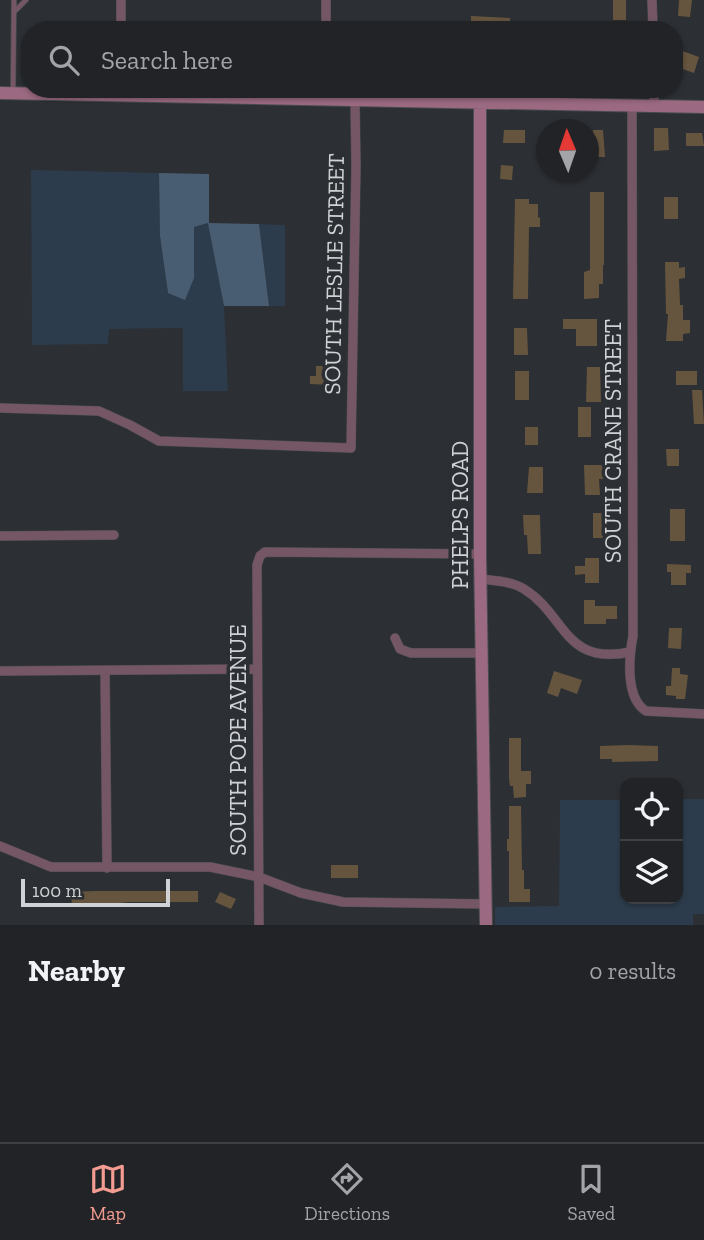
<!DOCTYPE html>
<html lang="en">
<head>
<meta charset="utf-8">
<style>
	:root { --surface:#212326; --page:#2d2f32; --text:#f1f3f6; --muted:#a2a4a7; --line:#3e4043; --accent:#f59c92 }
	body { margin:0; font-family:"Zilla Slab",serif; background:var(--page); color:var(--text) }
	.controls { position:absolute; right:21px; bottom:21px; display:grid; overflow:hidden; border-radius:14px; box-shadow:0 2px 5px #0004 }
	.controls button { width:63px; height:63px; display:grid; place-items:center; padding:0; border:0; border-bottom:2px solid var(--line); background:var(--surface); color:var(--text); font:35px sans-serif }
	.compass { position:absolute; left:536px; top:119px; width:63px; height:63px; border-radius:50%; background:var(--surface); box-shadow:0 2px 5px #0004; rotate:358deg }
	.scale { position:absolute; left:21px; bottom:18px; width:149px; box-sizing:border-box; padding-left:7px; border:4px solid #d0d2d5; border-top:0; font-size:19px; line-height:24px; white-space:nowrap; color:#d0d2d5; -webkit-text-stroke:5px #2c2f33; paint-order:stroke }
	.list { margin:0; padding:0; list-style:none }
	h2 { display:flex; justify-content:space-between; align-items:center; height:91px; margin:0; padding:0 28px; font-size:30px }
	h2 small { font-size:23px; font-weight:400; color:var(--muted) }
	.icon { flex:none; width:38px; height:38px; fill:none; stroke:currentColor; stroke-width:2; stroke-linecap:round; stroke-linejoin:round }
	.map { position:relative; flex:none; width:704px; height:925px; overflow:hidden }
	.search { position:absolute; background:var(--surface); box-shadow:0 2px 5px #0004; left:21px; right:21px; top:21px; height:77px; display:flex; align-items:center; gap:18px; box-sizing:border-box; padding:0 24px; border-radius:28px; color:var(--muted); font-size:26px }
	.sheet { height:217px; background:var(--surface) }
	nav { display:flex; justify-content:space-around; align-items:center; box-sizing:border-box; height:98px; border-top:2px solid var(--line); background:var(--surface); font-size:19px; color:var(--muted) }
	nav a { display:grid; justify-items:center; gap:4px }
	nav .on { color:var(--accent) }
	.map>svg:first-child { display:block }
	.green { fill:#2d3c4c }
	.forest { fill:#495d72 }
	.building { fill:#66553e }
	.lines { fill:none; stroke-linecap:round; stroke-linejoin:round }
	.lane-casing { stroke:#4a4c50; stroke-width:6 }
	.street-casing { stroke:#4a4c50; stroke-width:10 }
	.secondary-casing { stroke:#4a4c50; stroke-width:14 }
	.lane { stroke:#745664; stroke-width:4.5 }
	.street { stroke:#745664; stroke-width:9 }
	.secondary { stroke:#9b6a82; stroke-width:12 }
	.labels { text-anchor:middle; dominant-baseline:central; stroke-width:7; stroke-linejoin:round; paint-order:stroke }
	.street-label { font-size:23px; fill:#d0d2d5; stroke:#2c2f33 }
</style>
</head>
<body>
<div class="map">
<svg width="704" height="925" viewBox="0 0 704 925">
	<rect width="100%" height="100%" fill="#2c2f33"/>
	<!-- green -->
	<path class="green" d="M31 170 159 173 160 236 168 293 194 278V226L209 223 224 306 228 391H183V328L109 329 108 344 32 345Z
		M259 224 285 225V306H269Z
		M678 799H704V914H693V925H495V907L559 906 560 800H625V899H678Z"/>
	<!-- forest -->
	<path class="forest" d="M159 173 209 174V223L259 224 269 306H224L208 223 194 227V278L185 300 168 293 160 236Z"/>
	<!-- building -->
	<path class="building" d="M613 0H626V20H613Z
		M679 0H692L690 17 678 16Z
		M471 16 510 18V28H471Z
		M674 48 699 57 694 73 674 66Z
		M654 128H668L669 150 654 151Z
		M504 130H525V143H503Z
		M593 130H603L605 157H593Z
		M686 133H702L704 146H686Z
		M501 165 513 166 512 180 500 179Z
		M590 192H604V265H603V284H599V298L584 299V272L590 270Z
		M664 197H678V219H664Z
		M515 199H529V204H538V218L540 217V227H529L528 299H513Z
		M665 262H679V268L685 267V278L679 279 680 305H683V320H690V333L683 334V341H666L668 314H666Z
		M563 319H597V346H576V329H563Z
		M514 328H527L528 355H514Z
		M316 366H330V385L310 384V376H316Z
		M587 367H600L601 402H586Z
		M515 371H529V400H515Z
		M676 371H697V385H676Z
		M692 390H702L704 424H694Z
		M578 407H591V437H578Z
		M525 427H538V445H525Z
		M666 449H679V466H667Z
		M584 465H604V479H599L600 495H585Z
		M529 467H543V493H527Z
		M670 509H685V541H670Z
		M593 513H606L608 538H593Z
		M523 515H540L541 554H528L527 535H524Z
		M585 558H599V583H585V574L575 575V566H585Z
		M667 564 691 565V573H686V585H671V572H667Z
		M584 600H595V606H617V619H606V624H584Z
		M669 628H682L681 649 668 648Z
		M672 668H680V674L688 675 685 699H676V696L666 695V686H671Z
		M554 671 582 680 577 694 561 688 558 697 547 693Z
		M509 738H521V771H531V784H526V797L514 798 513 786H510L509 779Z
		M628 745 658 746V761L612 762V759H600V746Z
		M509 806H521L522 870H524V889H530V902H509V851H507V839H509Z
		M331 865H358V878H331Z
		M95 891H198V902H130L72 907 71 892Z
		M220 892 236 899 231 909 215 902Z"/>
	<g class="lines">
		<!-- lane casing -->
		<g class="lane-casing">
			<path id="lane" d="M15 11 26 0
				M13 92 14 0"/>
		</g>
		<!-- street casing -->
		<g class="street-casing">
			<path id="street" d="M326 0V30
				M652 0 653 30
				M121 30V0
				M654 89V107
				M632 106 633 636C629 657 625 698 646 711L704 714
				M0 408 99 411 130 425 159 441 351 448 356 166 355 101
				M0 536 114 535
				M481 579C496 581 511 581 524 589 566 615 564 666 630 652
				M395 638 400 649 411 653H483
				M0 671 257 669
				M105 671 107 868
				M0 846 51 867H210L259 877 301 893 343 902 486 904
				M259 925 257 565 260 556 265 552 480 554"/>
		</g>
		<!-- secondary casing -->
		<g class="secondary-casing">
			<path id="secondary" d="M0 93 704 107
				M480 104V554L486 925"/>
		</g>
		<!-- lane -->
		<use href="#lane" class="lane"/>
		<!-- street -->
		<use href="#street" class="street"/>
		<!-- secondary -->
		<use href="#secondary" class="secondary"/>
	</g>
	<g class="labels">
		<!-- street labels -->
		<g class="street-label">
			<text transform="translate(334 274) rotate(-89)">SOUTH LESLIE STREET</text>
			<text transform="translate(613 441) rotate(-90)">SOUTH CRANE STREET</text>
			<text transform="translate(460 515) rotate(-90)">PHELPS ROAD</text>
			<text transform="translate(238 740) rotate(-90)">SOUTH POPE AVENUE</text>
		</g>
	</g>
</svg>
<div class="controls">
<button><svg class="icon" aria-label="locate" viewBox="0 0 24 24"><circle cx="12" cy="12" r="6"/><path d="M12 2v4M12 18v4M2 12h4M18 12h4"/></svg></button>
<button><svg class="icon" aria-label="layers" viewBox="0 0 24 24"><path d="M12 4l9 5-9 5-9-5zM3 14l9 5 9-5"/></svg></button>
</div>
<svg class="compass" viewBox="-18 -18 36 36"><path d="M0-13l5 13h-10z" fill="#e53935"/><path d="M0 13l5-13h-10z" fill="#a2a4a7"/></svg>
<div class="scale">100 m</div>
<div class="search"><svg class="icon" aria-label="search" viewBox="0 0 24 24"><circle cx="10" cy="10" r="6"/><path d="M15 15l6 6"/></svg>Search here</div>
</div>
<section class="sheet">
<h2>Nearby<small>0 results</small></h2>
<ul class="list">
</ul>
</section>
<nav>
<a class="on"><svg class="icon" aria-label="map" viewBox="0 0 24 24"><path d="M3 6l6-2 6 2 6-2v14l-6 2-6-2-6 2zM9 4v14M15 6v14"/></svg>Map</a>
<a><svg class="icon" aria-label="directions" viewBox="0 0 24 24"><path d="M12 3l9 9-9 9-9-9zM9 14v-3h6M13 9l2 2-2 2"/></svg>Directions</a>
<a><svg class="icon" aria-label="saved" viewBox="0 0 24 24"><path d="M7 4h10v16l-5-4-5 4z"/></svg>Saved</a>
</nav>
</body>
</html>
